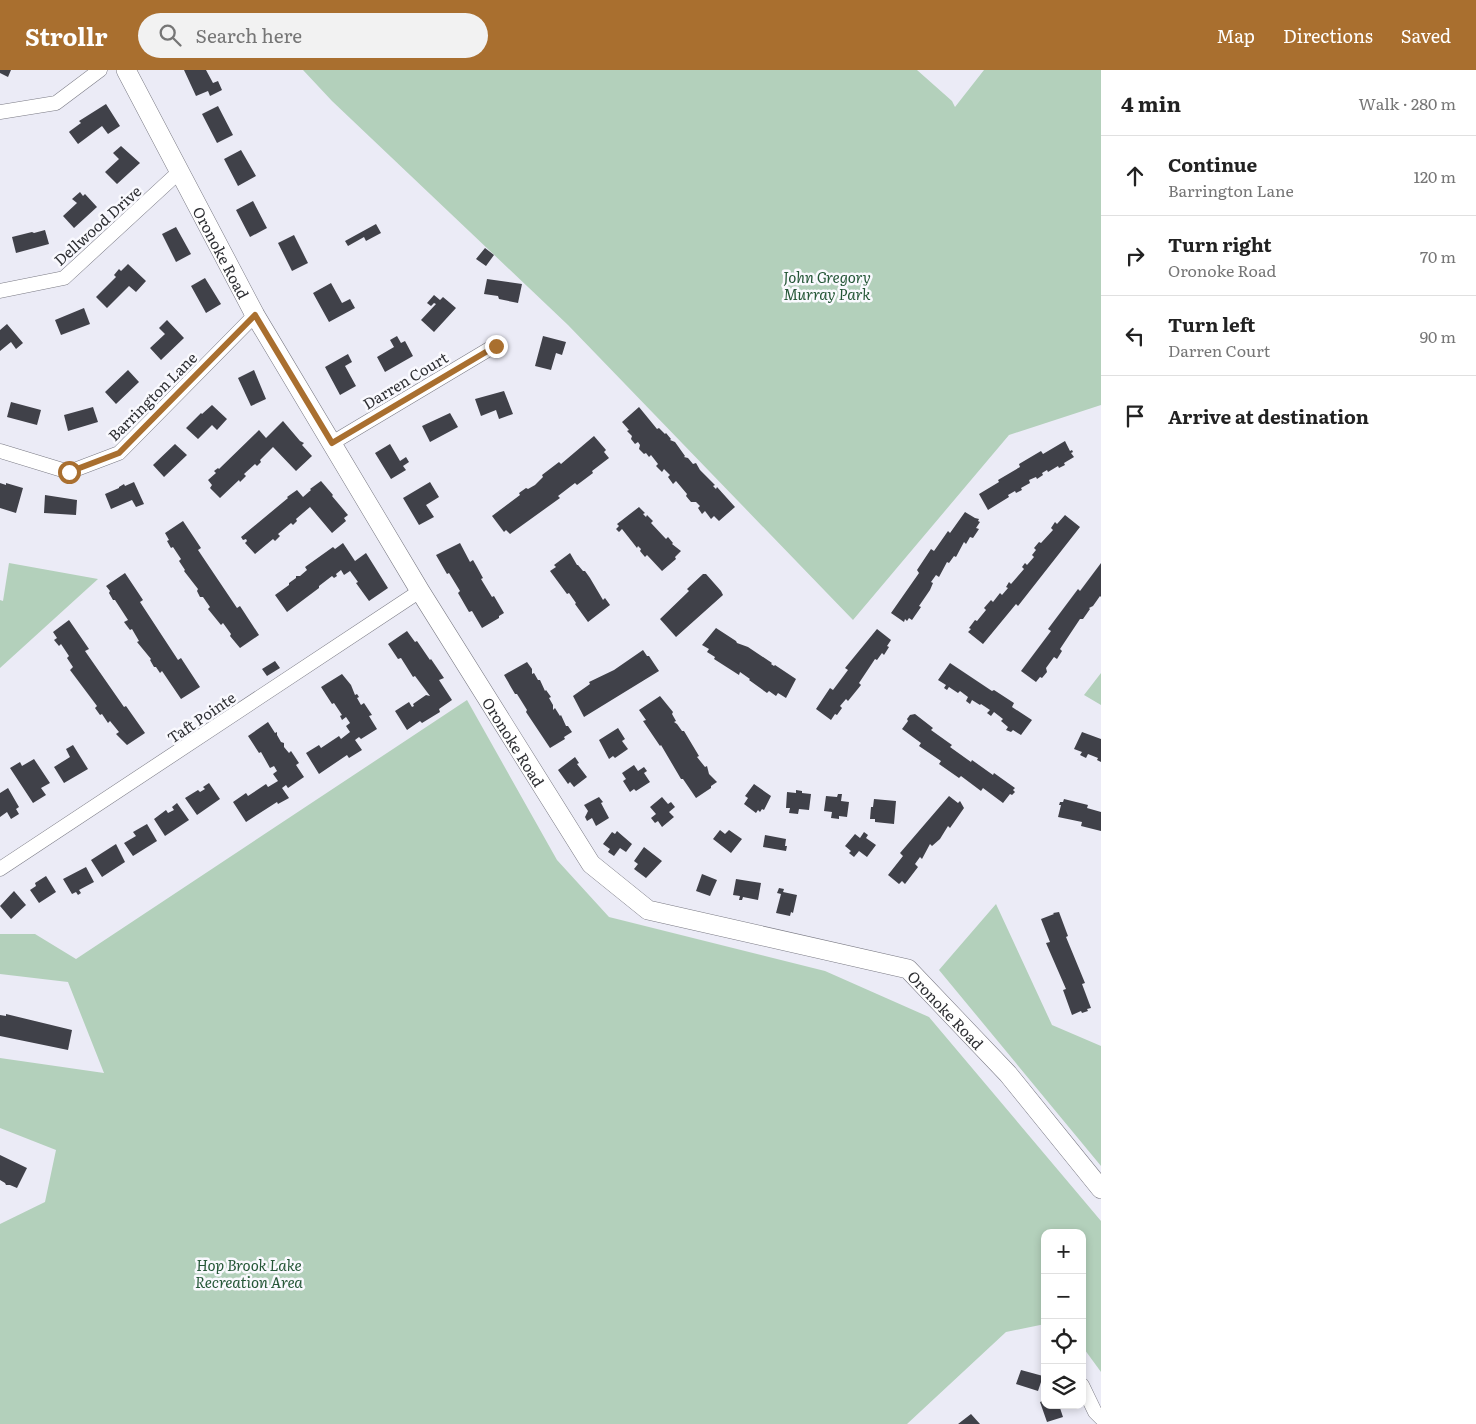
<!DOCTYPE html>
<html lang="en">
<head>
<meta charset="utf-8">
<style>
	:root { --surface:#fff; --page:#f2f2f2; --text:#222; --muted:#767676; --line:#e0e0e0; --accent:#a96f2f }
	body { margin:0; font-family:Literata,serif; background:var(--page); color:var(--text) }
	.controls { position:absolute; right:15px; bottom:15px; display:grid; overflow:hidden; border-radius:10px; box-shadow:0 2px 8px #0003 }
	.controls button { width:45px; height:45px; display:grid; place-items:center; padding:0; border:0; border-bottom:1px solid var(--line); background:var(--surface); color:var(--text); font:25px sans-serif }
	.stop { position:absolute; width:15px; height:15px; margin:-11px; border:4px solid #a96f2f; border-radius:50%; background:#fff }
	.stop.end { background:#a96f2f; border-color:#fff; box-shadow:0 1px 5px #0008 }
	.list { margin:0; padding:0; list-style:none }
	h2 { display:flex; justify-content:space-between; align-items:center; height:65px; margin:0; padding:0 20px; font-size:21px }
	h2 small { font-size:16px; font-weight:400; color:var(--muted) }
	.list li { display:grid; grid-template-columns:32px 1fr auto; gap:15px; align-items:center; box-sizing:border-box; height:80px; padding:0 20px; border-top:1px solid var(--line) }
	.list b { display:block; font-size:19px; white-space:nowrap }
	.list p { margin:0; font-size:16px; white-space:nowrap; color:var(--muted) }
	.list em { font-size:16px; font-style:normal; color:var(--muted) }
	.icon { flex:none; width:28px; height:28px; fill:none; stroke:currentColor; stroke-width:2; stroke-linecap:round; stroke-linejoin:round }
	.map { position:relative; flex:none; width:1101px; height:1354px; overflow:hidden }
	header { display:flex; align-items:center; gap:30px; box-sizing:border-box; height:70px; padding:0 25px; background:var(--accent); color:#fff }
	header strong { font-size:24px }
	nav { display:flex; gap:28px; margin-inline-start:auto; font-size:18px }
	.search { width:350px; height:45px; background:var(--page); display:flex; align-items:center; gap:12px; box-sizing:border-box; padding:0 18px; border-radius:28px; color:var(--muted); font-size:19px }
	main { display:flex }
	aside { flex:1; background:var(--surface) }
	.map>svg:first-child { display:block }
	.green { fill:#b3d0bb }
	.building { fill:#404149 }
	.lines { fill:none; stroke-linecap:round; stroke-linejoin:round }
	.street-casing { stroke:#7a7a84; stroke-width:15 }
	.secondary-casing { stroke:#7a7a84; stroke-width:20 }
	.street { stroke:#fff; stroke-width:14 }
	.secondary { stroke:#fff; stroke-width:19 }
	.route { stroke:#a96f2f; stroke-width:6 }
	.labels { text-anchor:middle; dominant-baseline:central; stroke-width:5; stroke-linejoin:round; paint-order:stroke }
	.street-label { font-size:15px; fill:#2e2f33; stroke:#f9f9fe }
	.park-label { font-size:15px; font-style:italic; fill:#245636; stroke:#f9f9fe }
</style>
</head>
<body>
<header>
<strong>Strollr</strong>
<div class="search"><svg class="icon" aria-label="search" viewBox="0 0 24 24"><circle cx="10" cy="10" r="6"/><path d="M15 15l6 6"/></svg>Search here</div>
<nav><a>Map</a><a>Directions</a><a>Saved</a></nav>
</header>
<main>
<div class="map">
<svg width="1101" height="1354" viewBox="0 0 1101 1354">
	<rect width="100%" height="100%" fill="#ebebf6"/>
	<!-- green -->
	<path class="green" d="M303 0H917L952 31 955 37 984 0H1101V335L1009 365 853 550 568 255 332 31Z
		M9 493 98 509 0 598V530L3 531Z
		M1101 603V635L1084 625Z
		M467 630 557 790 609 847 825 901 929 947 1101 1151V1302L1082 1276V1163H1045V1254L1006 1262 907 1354H0V1154L45 1132 56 1080 0 1058V988L104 1003 68 912 0 904V864H35L76 889Z
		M996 834 1052 955 1101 976V1096L939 900Z"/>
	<!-- building -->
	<path class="building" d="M0 0H11L8 7 0 3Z
		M184 0H206L213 13 218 11 222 20 210 26 208 21 196 26Z
		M106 34 120 56 108 64 102 56 78 74 69 62 70 61 81 53 79 51Z
		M218 36 233 65 217 73 202 44Z
		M121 76 140 93 117 114 105 102 119 89 113 83Z
		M241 80 256 106 238 116 224 89Z
		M80 122 83 126 85 124 97 137 74 158 63 146 77 133 72 129Z
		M253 131 267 158 250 167 236 140Z
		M376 154 381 163 366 171 364 167 348 176 345 171Z
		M176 157 191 184 176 192 162 164Z
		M45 160 49 174 16 183 12 167 32 162 34 163Z
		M294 165 308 193 292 201 278 173Z
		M485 178 494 185 486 196 476 189Z
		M128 194 146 211 136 222 129 216 107 238 96 227 116 207 114 205 119 199 121 201Z
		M205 208 221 234 206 243 191 216Z
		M487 209 522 214 518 233 499 229 498 226 484 224Z
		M331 213 342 233 350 229 355 238 329 252 313 223Z
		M434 225 440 230 443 227 456 238 434 262 421 250 436 234 434 233 431 236 427 233Z
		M84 238 90 254 61 265 55 250Z
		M167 250 184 268 161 290 150 278 165 264 159 258Z
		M7 254 23 273 16 279 11 272 0 281V260Z
		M397 266 401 273 405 271 413 286 385 302 377 287 394 277 390 270Z
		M543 266 566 272 562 285 556 283 551 300 535 296Z
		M348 284 352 292 345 296 356 316 340 325 325 297Z
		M128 300 139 312 116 334 105 322Z
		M254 300 266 329 251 336 238 308Z
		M504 321 513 344 499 349 496 340 481 346 475 329Z
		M11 332 41 340 37 355 7 347Z
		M212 335 227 349 217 360 212 355 198 369 186 358 201 343 202 344Z
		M93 337 98 352 68 361 64 345Z
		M639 337 657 359 659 358 665 364 666 363 671 369 670 370 675 372 685 386 684 387 688 388 693 394 696 393 700 400 715 415 713 416 716 419 717 417 735 437 719 451 714 446 711 449 705 441 702 444 698 438 700 436 696 432H691L686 426 687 424 676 411 673 414 668 407 670 405 664 399 662 402 656 396 658 394 651 385 649 387 646 383 644 384 639 379 640 375 638 372 635 374 631 369 632 366 627 361 629 360 622 352Z
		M450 343 458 357 430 372 422 356Z
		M283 351 300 371 304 373 302 375 312 386 296 401 273 377 260 390 261 392 257 396 255 394 244 404 246 406 240 412 239 410 220 428 210 418 212 415 208 410 216 403 214 401 218 398 219 399 259 360 266 368Z
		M594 366 606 380 604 382 609 388 592 401 593 403 577 415 575 413 558 426 560 428 510 464 506 460 504 462 492 446 520 425 519 423 526 418 528 419 535 415 543 407 542 405 559 392 561 394Z
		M1065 371 1070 381 1072 380 1073 382 1071 383 1074 387 1064 393 1065 395 1059 398 1058 396 1048 402 1047 400 1042 403 1043 405 1037 409 1036 407 1029 410 1030 413 1021 418 1022 420 1016 423 1015 421 1008 425 1009 427 988 440 979 424 999 412 998 410 1020 397 1019 394 1041 381 1043 384Z
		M175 374 187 385 164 407 153 395Z
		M390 374 400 391 406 387 409 392 403 396 406 400 391 409 375 383Z
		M321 411 333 425 332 426 348 445 344 448 346 451 332 463 310 437 296 449 297 451 293 455 291 453 278 464 280 466 275 471 273 469 255 484 245 473 247 471 246 469 243 470 241 467 288 428 287 427 297 420 303 427 311 420 310 419Z
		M134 412 144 434 136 437 132 430 111 439 105 424 119 418V417L124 414 125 416Z
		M430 412 439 427 426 435 434 447 419 455 403 428Z
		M0 413 6 415V413L23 418 16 443 0 438Z
		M45 425 77 430 76 445 44 443Z
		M639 437 645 443 643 444 646 447 647 445 653 451 651 453 666 469 668 467 673 473 672 474 681 481 675 487 676 489 662 501 647 485 645 487 640 481 641 479 638 476 637 478 622 459 619 462 616 459 619 456 617 454Z
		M965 442 975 448 979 449 978 451 980 452 976 458 979 459 973 468 970 467 966 474 964 472 956 487 954 486 949 493 947 492 939 507 936 505 931 512 933 513 930 520 919 536 921 537 912 550 909 548 907 551 905 549 904 552 891 543 919 503 917 500 931 479 934 481 948 461 950 463Z
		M1065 445 1080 457 1018 536 1016 534 983 574 968 562 971 559 969 558 975 550 977 551 986 540 984 538 991 530 993 532 1000 523 1002 525 1008 518 1006 517 1009 512 1011 514 1024 499 1022 497 1025 493 1027 495 1034 487 1032 485 1036 480 1034 478 1039 472 1041 473 1053 460 1051 458 1055 452 1057 454Z
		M183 451 201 478 198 480 237 538 240 536 259 565 240 578 230 566 231 564 223 553 221 555 208 539 210 537 203 527H200L197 521 198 519 184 501 185 500 179 491 181 489 173 477 171 478 167 471 169 470 165 463Z
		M343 473 355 491 366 483 388 518 369 531 356 513 358 512 350 501 344 505 341 500 336 504 337 506 334 508 332 506 319 516V518L287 542 275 525 289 515V513L296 508V506H300L307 500 305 497 333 477 335 479Z
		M460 473 470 492 473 490 477 497 483 508 481 509 492 527 494 526 504 543 499 546V548L482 558 472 541 469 542 458 523 460 521 449 503 447 504 436 485Z
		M570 483 577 495H578L583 501H585L590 508 603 530 605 528 610 535 588 552 575 534 576 533 569 523 567 524 550 501 556 497 554 495Z
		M1101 493V527L1100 526 1093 536 1089 538 1090 539 1083 549H1080L1060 579 1062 581 1057 589 1054 587 1046 598 1047 602 1042 608 1040 607 1036 612 1021 601 1051 561 1048 559 1078 519 1080 521Z
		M125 503 143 530 140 532 178 590 181 588 200 617 181 629 162 601 160 603 156 597H154L150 590 151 589 137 572 139 571 132 559 130 560 124 552 128 550 115 530H113L109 523 110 521 106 516Z
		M703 504H706L721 521 723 525 676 567 660 549 689 521 687 519Z
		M69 550 89 579 85 581 124 637 126 636 145 663 127 675 116 664 119 662 110 651 108 653 102 644 100 645 95 638 97 636 70 600 73 597 67 588 69 586 61 574 59 576 54 570 57 568 53 562Z
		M716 558 736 571 737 573 748 577 772 593 771 594 774 596 775 595 796 609 786 628 778 623 776 626 769 621 767 623 749 610 750 609 740 602 739 605 714 589 715 587 707 582 709 579 702 575Z
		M877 559 891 570 887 576 889 577 884 585 882 583 877 590 875 589 859 613 861 615 848 631 846 629 840 636 842 638 837 645 835 644 831 650 816 639 830 618 833 620 848 600 845 598Z
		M407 561 415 572 417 571 430 590 431 589 444 608 439 610 452 630 439 639 440 642 422 653 420 651 407 660 395 641 409 632 412 637 414 636 413 634 426 625 430 626 415 606 413 607 401 588 398 589 388 574Z
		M643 580 647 586H649L659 601 584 647 573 626 590 614 589 612 614 600Z
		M275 591 280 598 267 606 262 599Z
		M527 592 532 599V604L534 603 538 610H540L545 621 546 620 551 627 549 628 553 635V640L555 638 560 646 561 645 566 656H568L572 662 564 667 565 669 550 678 526 642 527 640 517 624H515L504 605Z
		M950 593 992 621 994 620 1014 633 1012 637 1032 650 1021 665 1013 660 1011 662 1006 660 1008 657 1001 651 1003 649 994 642 991 646 987 643 990 640 981 634 980 635 972 630 970 634 966 631 968 627 960 621 958 623 949 617 947 620 944 618 946 615 938 610Z
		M342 604 351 615 355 625 357 624 359 627 357 628 361 635 364 633 372 645 369 646 377 659 361 669 359 667 355 670 362 680 349 688 347 685 319 704 306 683 319 675 321 678 339 666 341 669 350 662 346 656 350 653 346 647 342 650 340 646 342 645 334 633 332 634 321 617Z
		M660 626 673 642 672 644 676 651 674 652 677 654 682 661H684L699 686 697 687 705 697 707 696 709 704 717 712 711 716V718L696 728 683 709H681L661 675 660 676 643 651 646 650 639 640Z
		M915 644 933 658 931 660 952 675 950 677 971 692 972 690 993 705 994 703 1015 718 1013 720 1015 722 1012 725 1010 724 1003 733 983 718 981 721 961 706 959 708 939 694 941 691 919 676 921 673 902 659 908 651 907 649 910 645Z
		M268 652 275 663 277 662V665L281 672 284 673V677L289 683 291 681 299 693 296 695 304 707 288 718 286 715 282 718 289 728 278 734 277 732 246 752 233 732 246 723 248 726 266 714 268 717 278 711 273 704 277 701 274 696 270 698 261 682 259 683 248 666Z
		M618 658 625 669 622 671 628 679 615 688 613 686 609 689 599 670Z
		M1082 662 1101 669V692L1097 690 1098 688 1088 684 1086 688 1080 685 1082 682 1074 679Z
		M73 675 88 699 64 713 54 697 70 687 66 679Z
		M575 687 579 693 577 694 587 707 574 717 570 712 568 714 558 700Z
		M34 689 50 713 41 718 46 725 33 733 10 698 20 692 22 696Z
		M634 695 638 701 644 697 647 701 644 703 650 712 636 721 634 719 630 722 623 711 626 709 622 703Z
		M209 713 220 729 197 745 185 728 198 720 200 722 205 719 203 717Z
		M754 714 771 726 764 740 762 739 760 742 758 740 756 743 744 734 748 728 745 726Z
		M8 718 19 737 16 739 19 744 11 749 7 742 0 747V723Z
		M796 720 802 721V723L811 724 809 740 799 739 798 744 789 743 790 738H786L787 722 796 723Z
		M838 724H842L841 731 849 732 847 747 839 746V749L831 748 832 742 824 741 826 726 837 727Z
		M949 726 958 733 960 731 964 738 950 758 948 756 940 769 932 776 930 774 922 789 920 787 915 794 918 797 905 814 902 811 899 814 888 805 903 786 900 783Z
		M599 727 603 732 601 733 609 748 596 756 592 748 587 751 585 747 588 741 584 735Z
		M662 727 668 734 671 732 675 737 669 742 674 747 662 757 658 751 655 753 651 748 656 744 650 737Z
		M874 729 896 731 894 754 875 752V749H870L871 737H873Z
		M1064 729 1088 735 1087 738 1101 742V761L1081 756 1082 752 1058 747 1061 735H1059L1060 732H1063Z
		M177 733 189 750 165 766 154 749 166 740 168 743 174 740 172 737Z
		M147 754 157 771 133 786 124 773 136 766 133 762Z
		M720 760 725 764 729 760 742 769 731 783 713 769Z
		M617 761 632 774 626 782 620 778 614 786 608 782 610 779 603 774 612 762 615 764Z
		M864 762 868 765 866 768 876 775 867 787 859 781 854 787 849 783 851 781 845 776 855 764 860 768Z
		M765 765 786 769 785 776H787L786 781 763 777Z
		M116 774 125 792 102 807 91 790Z
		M644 777 662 791 646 808 634 799 638 794 634 791Z
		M86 797 94 812 79 820 81 823 78 825 76 822 72 824 63 809Z
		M702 804 717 810 710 826 696 821Z
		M46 806 56 822 39 833 30 820 36 816 35 813Z
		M736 809 761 813 758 830 743 827 742 830H739L740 826 733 825Z
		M779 818 784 819 783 822 797 825 793 843 791 842 790 846 776 843 781 824 777 823Z
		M14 821 26 835 11 849 0 836Z
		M1059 842 1068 866 1066 867 1085 913 1082 914 1091 938 1087 939 1088 941 1082 943 1081 941 1072 945 1063 920 1066 919 1046 873 1050 872 1041 849 1054 844 1053 843Z
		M6 944 72 960 68 980 0 966V945L6 946Z
		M0 1085 27 1098 17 1118 10 1115H6L5 1113 0 1110Z
		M1021 1300 1043 1306 1038 1321 1016 1314Z
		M1045 1330V1335H1059L1063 1347 1047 1352 1040 1332Z
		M971 1344 980 1354H958Z"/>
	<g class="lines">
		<!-- street casing -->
		<g class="street-casing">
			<path id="street" d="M0 42 56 33 100 0
				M0 221 64 208 179 102
				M332 373 496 275
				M0 381 69 402 119 383 255 245
				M0 799 420 521
				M1082 1315 1095 1342 1101 1348"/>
		</g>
		<!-- secondary casing -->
		<g class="secondary-casing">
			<g id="secondary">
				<path id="s1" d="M126 0 255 245 420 521 591 794 648 840 908 899 1008 1004 1101 1119"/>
			</g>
		</g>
		<!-- street -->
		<use href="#street" class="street"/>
		<!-- secondary -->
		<use href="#secondary" class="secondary"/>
	</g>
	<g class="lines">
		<!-- route -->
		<path class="route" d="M69 402 119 383 255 245 332 373 496 276"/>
	</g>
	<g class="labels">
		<!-- street labels -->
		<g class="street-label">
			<text transform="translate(97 155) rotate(-42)">Dellwood Drive</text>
			<text stroke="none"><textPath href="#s1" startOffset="206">Oronoke Road</textPath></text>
			<text transform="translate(405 310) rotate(-31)">Darren Court</text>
			<text transform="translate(152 326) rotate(-45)">Barrington Lane</text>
			<text transform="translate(201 647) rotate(-34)">Taft Pointe</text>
			<text stroke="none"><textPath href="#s1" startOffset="776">Oronoke Road</textPath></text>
			<text stroke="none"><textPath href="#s1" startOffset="1316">Oronoke Road</textPath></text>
		</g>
		<!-- park labels -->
		<g class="park-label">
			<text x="827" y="206">John Gregory<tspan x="827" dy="17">Murray Park</tspan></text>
			<text x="249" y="1194">Hop Brook Lake<tspan x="249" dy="17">Recreation Area</tspan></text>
		</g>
	</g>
</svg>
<div class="controls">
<button>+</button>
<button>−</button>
<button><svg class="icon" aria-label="locate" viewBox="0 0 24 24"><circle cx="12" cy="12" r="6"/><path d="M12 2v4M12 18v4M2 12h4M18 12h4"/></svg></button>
<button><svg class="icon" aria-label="layers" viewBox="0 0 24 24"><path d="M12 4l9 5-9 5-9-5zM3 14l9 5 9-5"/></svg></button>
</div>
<div class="stop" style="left:69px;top:402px"></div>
<div class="stop end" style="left:496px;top:276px"></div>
</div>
<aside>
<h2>4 min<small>Walk · 280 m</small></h2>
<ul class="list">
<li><svg class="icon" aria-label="ahead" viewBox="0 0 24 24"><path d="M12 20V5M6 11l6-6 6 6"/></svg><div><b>Continue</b><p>Barrington Lane</p></div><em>120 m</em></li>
<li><svg class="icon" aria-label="right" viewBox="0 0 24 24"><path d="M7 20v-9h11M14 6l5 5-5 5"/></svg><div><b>Turn right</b><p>Oronoke Road</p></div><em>70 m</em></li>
<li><svg class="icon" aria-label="left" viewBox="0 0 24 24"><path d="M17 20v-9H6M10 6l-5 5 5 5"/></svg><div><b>Turn left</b><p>Darren Court</p></div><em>90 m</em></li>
<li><svg class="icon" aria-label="arrive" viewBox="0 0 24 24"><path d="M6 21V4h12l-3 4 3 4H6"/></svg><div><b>Arrive at destination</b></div></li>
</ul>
</aside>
</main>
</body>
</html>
